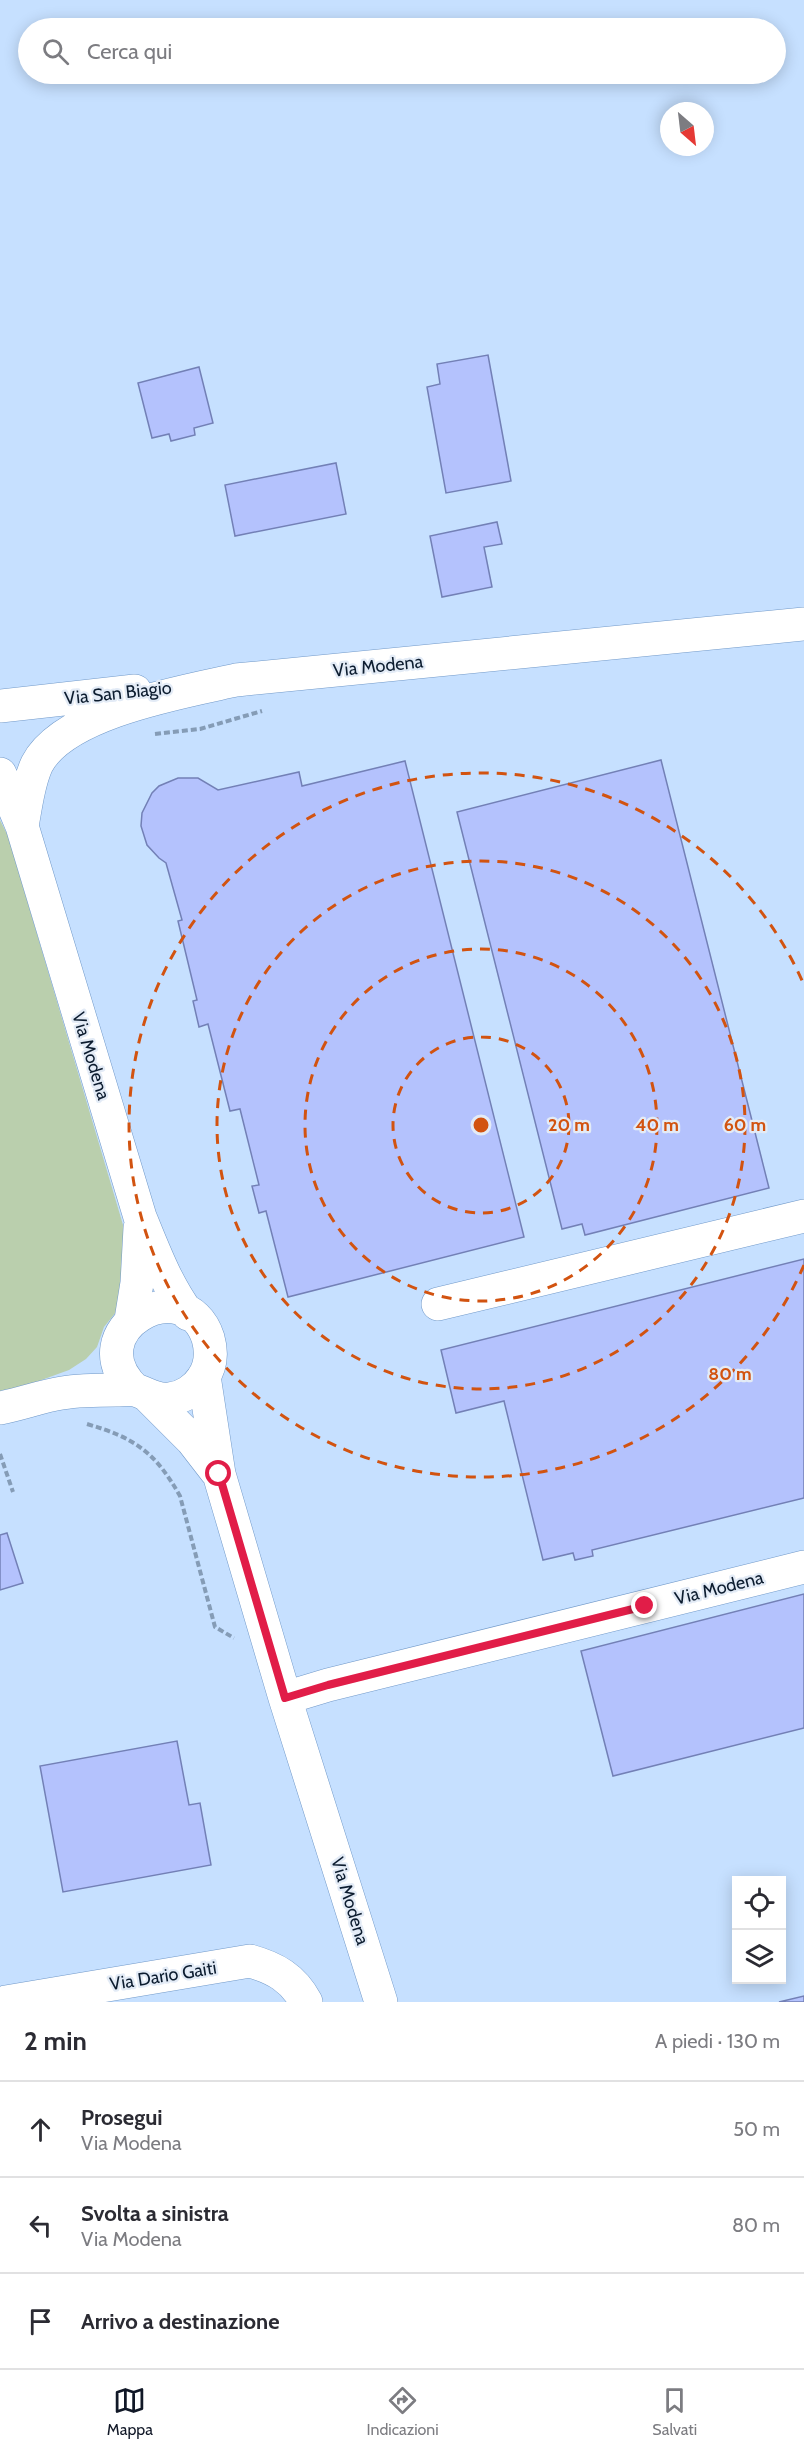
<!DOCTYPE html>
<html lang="it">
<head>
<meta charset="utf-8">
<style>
	:root { --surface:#fff; --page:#f7f7f7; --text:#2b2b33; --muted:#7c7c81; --line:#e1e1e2; --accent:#111827 }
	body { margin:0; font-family:Cabin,sans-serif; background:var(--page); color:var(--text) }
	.controls { position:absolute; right:18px; bottom:18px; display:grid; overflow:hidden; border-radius:0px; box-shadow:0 3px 15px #0003 }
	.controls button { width:54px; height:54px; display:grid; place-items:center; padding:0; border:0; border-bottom:2px solid var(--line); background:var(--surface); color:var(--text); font:30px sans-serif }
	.compass { position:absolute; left:660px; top:102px; width:54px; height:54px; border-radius:50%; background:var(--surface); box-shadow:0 3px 15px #0003; rotate:152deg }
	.stop { position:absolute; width:18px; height:18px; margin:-14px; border:4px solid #e11d48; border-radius:50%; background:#fff }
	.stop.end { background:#e11d48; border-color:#fff; box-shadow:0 2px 6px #0008 }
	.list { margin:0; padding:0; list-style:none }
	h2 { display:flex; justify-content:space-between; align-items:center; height:78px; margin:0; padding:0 24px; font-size:26px }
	h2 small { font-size:20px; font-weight:400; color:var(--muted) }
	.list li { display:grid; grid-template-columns:39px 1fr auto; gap:18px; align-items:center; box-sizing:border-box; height:96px; padding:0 24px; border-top:2px solid var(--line) }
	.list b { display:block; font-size:22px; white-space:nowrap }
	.list p { margin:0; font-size:20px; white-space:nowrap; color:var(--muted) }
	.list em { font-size:20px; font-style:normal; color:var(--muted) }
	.icon { flex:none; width:33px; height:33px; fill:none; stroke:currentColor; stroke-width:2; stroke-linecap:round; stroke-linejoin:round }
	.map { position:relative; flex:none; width:804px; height:2002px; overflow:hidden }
	.search { position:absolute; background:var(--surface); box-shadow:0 3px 15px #0003; left:18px; right:18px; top:18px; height:66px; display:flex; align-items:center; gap:15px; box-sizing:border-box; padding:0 21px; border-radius:33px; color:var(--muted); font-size:22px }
	.sheet { height:366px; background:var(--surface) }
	nav { display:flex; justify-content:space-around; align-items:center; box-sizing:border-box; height:84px; border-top:2px solid var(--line); background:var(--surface); font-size:16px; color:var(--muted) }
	nav a { display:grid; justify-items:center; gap:3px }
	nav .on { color:var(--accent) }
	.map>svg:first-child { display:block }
	.green { fill:#bacfad }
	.building { fill:#b4c2fd; stroke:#7380b6; stroke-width:1.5 }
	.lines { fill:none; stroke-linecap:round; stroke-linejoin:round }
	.minor-casing { stroke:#7199c9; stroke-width:34 }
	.path { stroke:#859cb6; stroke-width:4; stroke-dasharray:6 3; stroke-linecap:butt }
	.minor { stroke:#fff; stroke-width:33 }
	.route { stroke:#e11d48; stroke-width:8 }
	.ring { fill:none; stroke:#d25310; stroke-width:3; stroke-dasharray:10 8 }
	.labels { text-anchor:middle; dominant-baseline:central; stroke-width:4.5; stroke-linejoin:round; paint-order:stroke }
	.street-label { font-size:18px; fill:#0c1c2f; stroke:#e3ebf6 }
	.centre { fill:#d25310; stroke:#e3ebf6; stroke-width:3 }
	.ring-label { font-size:18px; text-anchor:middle; font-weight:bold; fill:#d25310; stroke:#e3ebf6; stroke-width:4.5; stroke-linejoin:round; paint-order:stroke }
</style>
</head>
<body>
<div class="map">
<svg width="804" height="2002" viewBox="0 0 804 2002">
	<rect width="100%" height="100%" fill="#c6e0ff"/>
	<!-- green -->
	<path class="green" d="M0 820 8 836 126 1235 120 1307 104 1327 97 1347 86 1359 69 1370 25 1386 0 1391Z"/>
	<!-- building -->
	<path class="building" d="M488 355 511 481 446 493 427 387 440 384 437 364Z
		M199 367 213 423 194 428 195 435 171 441 169 434 152 438 138 383Z
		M336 463 346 514 235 536 225 485Z
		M497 522 502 544 484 547 492 587 442 597 430 536Z
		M661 760 769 1188 585 1235 582 1224 562 1229 457 812Z
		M405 761 524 1237 288 1297 266 1211 259 1213 252 1186 259 1185 240 1109 230 1111 208 1024 199 1027 193 1001 197 1000 178 921 182 920 166 863 159 858 147 845 141 826 142 813 152 793 159 786 178 778H198L218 790 299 772 302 786Z
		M804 1259V1498L592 1550 593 1556 575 1560 573 1553 543 1560 504 1401 456 1413 441 1350Z
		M7 1533 23 1583 0 1590V1535Z
		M804 1594V1728L613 1776 581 1651Z
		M177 1741 189 1805 200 1803 211 1865 63 1892 40 1766Z
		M804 1996V2002H779Z"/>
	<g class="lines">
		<!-- minor casing -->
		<g class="minor-casing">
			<path id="minor" d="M0 706 135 691
				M0 774 22 826 140 1217C154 1251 166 1284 188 1314
				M22 826C26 806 28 783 37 764 64 712 182 692 236 680L804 624
				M438 1304 804 1216
				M131 1320 137 1283 140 1228
				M204 1376 219 1474 285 1698 381 2002
				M149 1397 192 1440 216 1471
				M0 1408C21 1404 42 1396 62 1393 80 1390 99 1390 117 1390 122 1390 130 1389 135 1390 147 1393 155 1401 169 1399 183 1398 196 1389 203 1378 211 1366 212 1352 208 1338 185 1267 73 1331 135 1390
				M285 1698 328 1685 804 1567
				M6 2002 250 1961C275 1968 293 1978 306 2002"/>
		</g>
		<!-- path -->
		<path class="path" d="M155 734 200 729 262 711
			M87 1424C135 1438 155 1452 180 1496L215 1627 234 1638
			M0 1454 13 1492"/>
		<!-- minor -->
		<use href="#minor" class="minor"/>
	</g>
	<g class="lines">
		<!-- route -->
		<path class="route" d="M219 1474 285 1698 328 1685 645 1606"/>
	</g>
	<!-- distance rings -->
	<g class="ring">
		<circle cx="481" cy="1125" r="88"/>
		<circle cx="481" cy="1125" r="176"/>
		<circle cx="481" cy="1125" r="264"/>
		<path d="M804 1265A352 352 0 1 1 804 985"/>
	</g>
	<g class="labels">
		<!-- street labels -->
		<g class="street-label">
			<text transform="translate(378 666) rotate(-6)">Via Modena</text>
			<text transform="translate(118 693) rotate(-6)">Via San Biagio</text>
			<text transform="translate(91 1056) rotate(73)">Via Modena</text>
			<text transform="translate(719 1588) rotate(-14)">Via Modena</text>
			<text transform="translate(350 1901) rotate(73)">Via Modena</text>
			<text transform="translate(163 1976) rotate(-9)">Via Dario Gaiti</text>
		</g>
	</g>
	<circle cx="481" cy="1125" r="9" class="centre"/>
	<g class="ring-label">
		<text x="569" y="1131">20 m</text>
		<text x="657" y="1131">40 m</text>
		<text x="745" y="1131">60 m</text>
		<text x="730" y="1380">80 m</text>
	</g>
</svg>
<div class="controls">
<button><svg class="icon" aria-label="locate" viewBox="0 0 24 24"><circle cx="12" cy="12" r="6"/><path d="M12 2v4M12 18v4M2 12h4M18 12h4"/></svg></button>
<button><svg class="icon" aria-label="layers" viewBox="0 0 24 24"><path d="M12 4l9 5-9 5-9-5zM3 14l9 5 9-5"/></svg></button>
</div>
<svg class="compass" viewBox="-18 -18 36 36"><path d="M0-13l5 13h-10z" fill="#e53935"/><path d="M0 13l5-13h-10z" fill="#7c7c81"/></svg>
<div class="stop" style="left:219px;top:1474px"></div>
<div class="stop end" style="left:645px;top:1606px"></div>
<div class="search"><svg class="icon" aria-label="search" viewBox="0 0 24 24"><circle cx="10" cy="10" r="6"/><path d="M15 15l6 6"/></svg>Cerca qui</div>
</div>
<section class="sheet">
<h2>2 min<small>A piedi · 130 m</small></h2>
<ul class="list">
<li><svg class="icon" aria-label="ahead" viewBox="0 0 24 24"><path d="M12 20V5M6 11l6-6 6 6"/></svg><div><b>Prosegui</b><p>Via Modena</p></div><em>50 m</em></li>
<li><svg class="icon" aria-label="left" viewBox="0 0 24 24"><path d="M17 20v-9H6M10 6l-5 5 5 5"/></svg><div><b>Svolta a sinistra</b><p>Via Modena</p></div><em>80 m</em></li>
<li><svg class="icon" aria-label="arrive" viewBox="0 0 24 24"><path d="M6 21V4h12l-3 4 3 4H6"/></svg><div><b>Arrivo a destinazione</b></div></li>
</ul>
</section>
<nav>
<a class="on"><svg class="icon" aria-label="map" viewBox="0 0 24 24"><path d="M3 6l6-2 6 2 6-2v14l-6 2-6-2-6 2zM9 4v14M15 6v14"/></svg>Mappa</a>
<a><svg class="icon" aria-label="directions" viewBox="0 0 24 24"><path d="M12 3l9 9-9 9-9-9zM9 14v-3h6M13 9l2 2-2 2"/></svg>Indicazioni</a>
<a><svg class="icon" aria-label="saved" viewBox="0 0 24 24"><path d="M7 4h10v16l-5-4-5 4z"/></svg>Salvati</a>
</nav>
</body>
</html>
